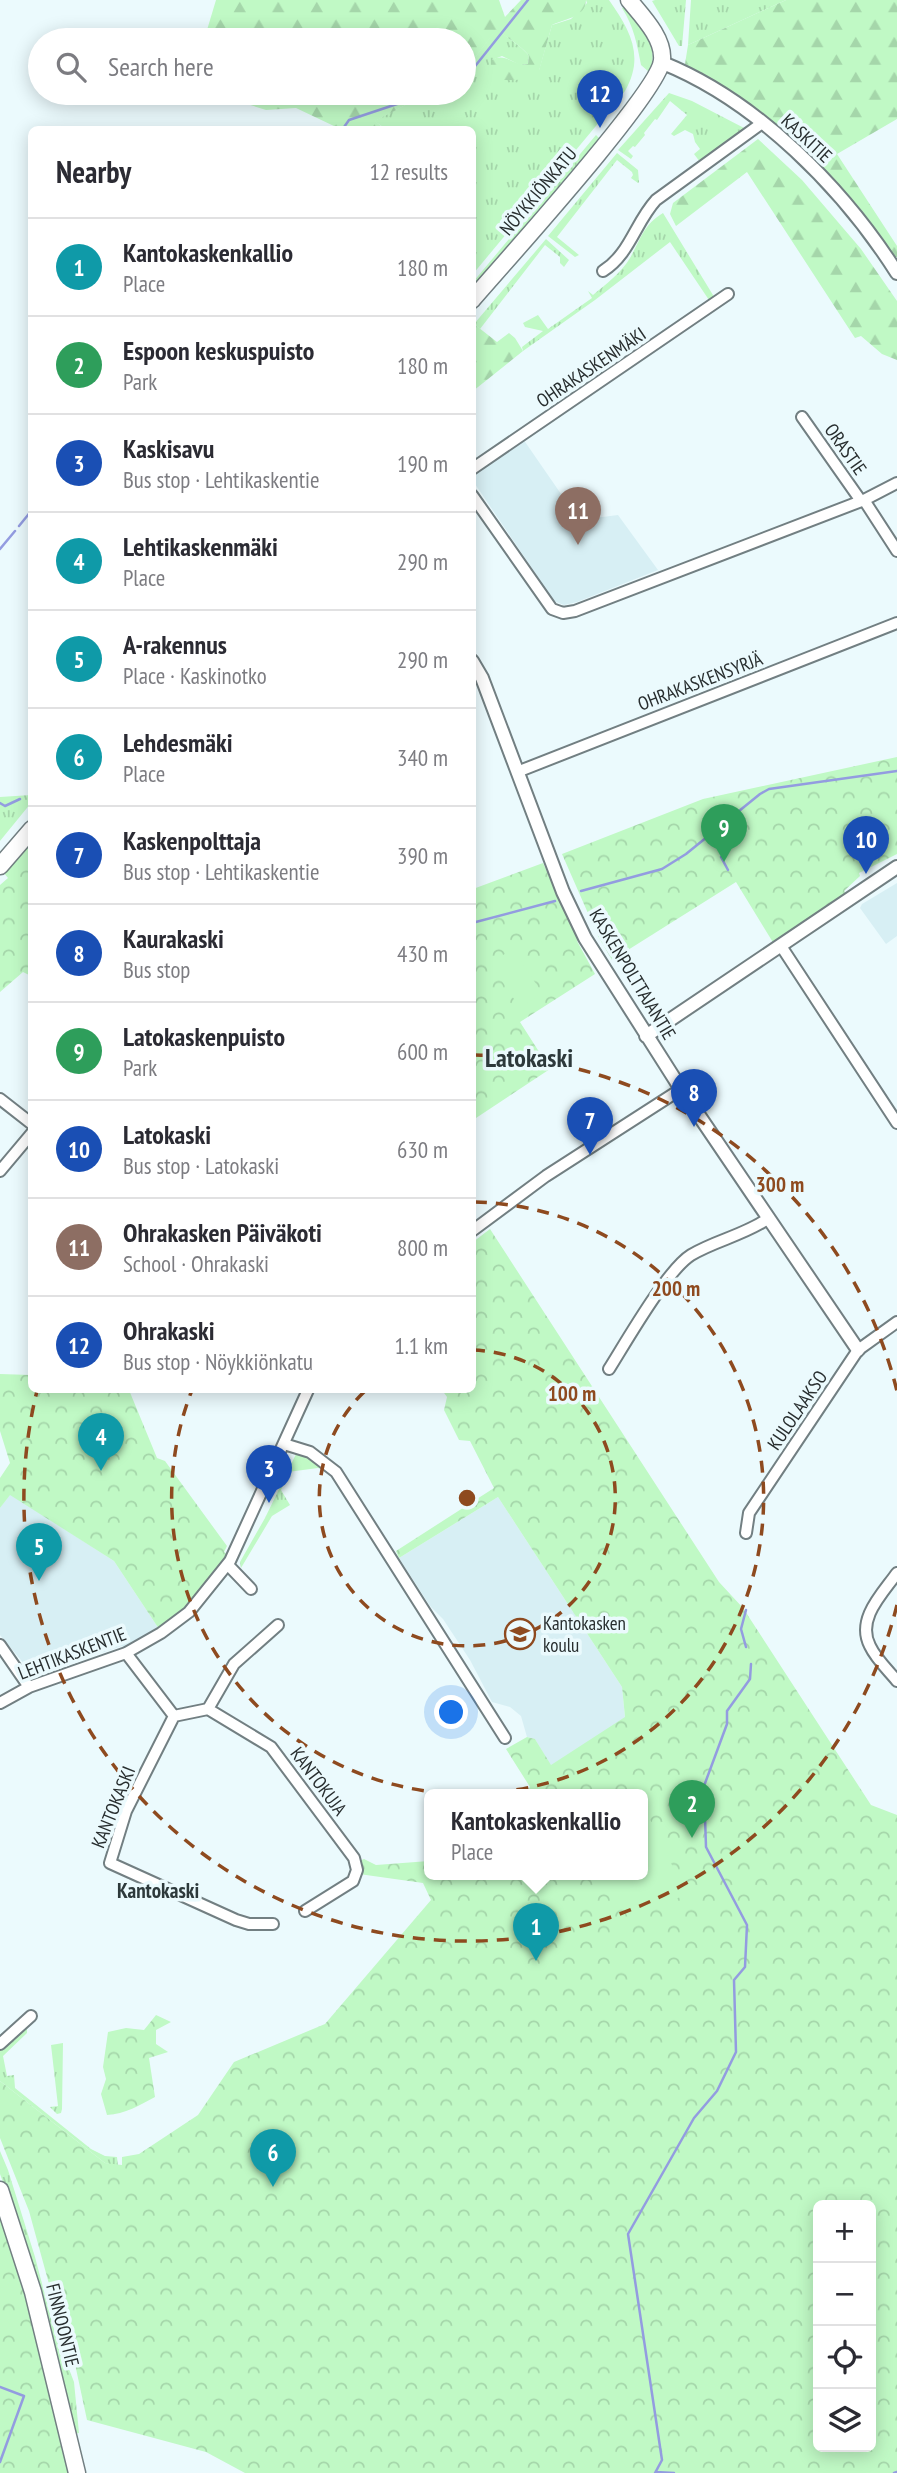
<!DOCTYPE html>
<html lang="en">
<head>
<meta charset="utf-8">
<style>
	:root { --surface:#fff; --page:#f2f2f3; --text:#2b2b33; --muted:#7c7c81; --line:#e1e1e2; --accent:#b45309 }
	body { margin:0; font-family:"PT Sans Narrow",sans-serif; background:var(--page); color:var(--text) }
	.controls { position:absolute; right:21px; bottom:21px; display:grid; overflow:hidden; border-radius:10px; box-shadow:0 4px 18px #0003 }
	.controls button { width:63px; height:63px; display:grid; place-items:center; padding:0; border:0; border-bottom:2px solid var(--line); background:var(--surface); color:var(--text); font:35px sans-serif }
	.you { position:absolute; left:452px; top:1713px; width:24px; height:24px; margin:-18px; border:5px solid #fff; border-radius:50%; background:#1a73e8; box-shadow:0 0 0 10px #1a73e833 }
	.badge { display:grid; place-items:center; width:46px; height:46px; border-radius:50%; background:var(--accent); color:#fff; font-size:23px; font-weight:700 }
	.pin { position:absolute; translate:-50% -58px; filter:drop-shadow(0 2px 4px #0008) }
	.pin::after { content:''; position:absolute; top:37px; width:24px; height:21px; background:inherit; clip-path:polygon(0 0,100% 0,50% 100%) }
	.popup { position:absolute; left:424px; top:1789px; width:224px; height:91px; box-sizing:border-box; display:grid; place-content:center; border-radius:10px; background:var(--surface); filter:drop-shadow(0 2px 5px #0005); font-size:23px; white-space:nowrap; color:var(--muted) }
	.popup b { font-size:26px; color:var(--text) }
	.popup::after { content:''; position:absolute; left:50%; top:100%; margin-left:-14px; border:14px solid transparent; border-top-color:var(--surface) }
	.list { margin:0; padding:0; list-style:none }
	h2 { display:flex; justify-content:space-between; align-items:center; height:91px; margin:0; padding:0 28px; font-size:30px }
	h2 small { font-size:23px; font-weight:400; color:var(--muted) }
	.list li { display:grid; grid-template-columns:46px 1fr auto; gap:21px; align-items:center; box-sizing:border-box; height:98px; padding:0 28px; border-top:2px solid var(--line) }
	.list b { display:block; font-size:26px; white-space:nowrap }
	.list p { margin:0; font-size:23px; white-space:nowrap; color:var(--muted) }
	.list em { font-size:23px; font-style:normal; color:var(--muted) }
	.icon { flex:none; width:38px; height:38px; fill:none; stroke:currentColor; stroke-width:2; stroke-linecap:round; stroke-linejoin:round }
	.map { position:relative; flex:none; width:897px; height:2473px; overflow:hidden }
	.search { position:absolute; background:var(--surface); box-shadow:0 4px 18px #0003; left:28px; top:28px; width:448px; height:77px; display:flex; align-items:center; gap:18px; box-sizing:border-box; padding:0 24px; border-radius:38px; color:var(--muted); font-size:26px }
	.panel { position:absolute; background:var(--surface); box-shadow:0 4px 18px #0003; left:28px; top:126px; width:448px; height:1267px; border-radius:10px }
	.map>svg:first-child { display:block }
	.built { fill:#d7eff4 }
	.grass { fill:url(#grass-tufts) }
	.forest { fill:url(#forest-firs) }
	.park { fill:url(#park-crowns); fill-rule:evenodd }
	.pitch { fill:#c0f9c5 }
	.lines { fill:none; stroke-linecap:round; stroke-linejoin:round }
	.stream { stroke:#939ce0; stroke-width:2.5 }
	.minor-casing { stroke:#727f82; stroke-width:14 }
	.tertiary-casing { stroke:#727f82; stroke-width:16 }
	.primary-casing { stroke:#727f82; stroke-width:19 }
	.minor { stroke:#fff; stroke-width:10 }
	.tertiary { stroke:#fff; stroke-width:12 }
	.primary { stroke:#fff; stroke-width:16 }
	.ring { fill:none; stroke:#8e4a1f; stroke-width:3.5; stroke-dasharray:12 9 }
	.labels { text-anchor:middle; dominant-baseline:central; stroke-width:7; stroke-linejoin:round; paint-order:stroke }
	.street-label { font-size:19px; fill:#282e2f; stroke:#ebfafd }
	.poi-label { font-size:19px; fill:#282e2f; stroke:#ebfafd; text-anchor:start }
	.neighbourhood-label { font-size:21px; font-weight:bold; fill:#2d393b; stroke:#ebfafd }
	.district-label { font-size:26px; font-weight:bold; fill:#2d393b; stroke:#ebfafd }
	.centre { fill:#8e4a1f; stroke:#ebfafd; stroke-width:3.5 }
	.ring-label { font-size:21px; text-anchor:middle; font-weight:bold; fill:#8e4a1f; stroke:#ebfafd; stroke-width:7; stroke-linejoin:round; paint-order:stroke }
</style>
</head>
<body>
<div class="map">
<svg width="897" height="2473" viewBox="0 0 897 2473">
	<defs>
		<pattern id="grass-tufts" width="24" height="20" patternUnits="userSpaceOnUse" patternTransform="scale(1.75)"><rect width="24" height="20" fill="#c0f9c5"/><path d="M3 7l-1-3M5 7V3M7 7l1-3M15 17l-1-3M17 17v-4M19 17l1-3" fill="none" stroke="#a5d6aa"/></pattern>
		<pattern id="forest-firs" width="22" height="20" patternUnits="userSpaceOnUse" patternTransform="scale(1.75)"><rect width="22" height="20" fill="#c0f9c5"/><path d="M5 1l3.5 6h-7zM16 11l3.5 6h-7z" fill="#a5d6aa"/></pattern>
		<pattern id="park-crowns" width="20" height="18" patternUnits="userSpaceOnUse" patternTransform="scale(1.75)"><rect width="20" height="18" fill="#c0f9c5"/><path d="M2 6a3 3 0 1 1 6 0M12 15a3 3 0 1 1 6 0" fill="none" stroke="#a5d6aa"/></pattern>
	</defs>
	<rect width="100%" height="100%" fill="#ebfafd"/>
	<!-- built -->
	<path class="built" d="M521 436 579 520 618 515 658 570 577 602 564 605 554 601 473 481 475 472Z
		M897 883V936L886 944 860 908 862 904Z
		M10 1494 114 1561 159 1629 124 1649 122 1646 40 1673 30 1671 0 1635V1508Z
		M498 1497 622 1687 625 1718 551 1766 535 1739 527 1737 521 1716 510 1707 492 1702 470 1660 443 1619 430 1606 399 1558Z"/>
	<!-- grass -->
	<path class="grass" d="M586 0H609C630 30 645 56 625 91L473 274 472 130 386 129 374 121 429 93H464V72L497 28C507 39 521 45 529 56L528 64 520 65 502 56 492 60 539 70 552 25 571 19 587 3Z
		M655 0H686L682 46H679L652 1Z
		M691 0H786L688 45Z
		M624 7C640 26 661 45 649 72L641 65C637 44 634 27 622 8Z
		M669 93 692 101 746 129 700 162 694 154 700 149 695 142 693 134 685 130 674 136 671 134 687 115 670 101 657 120 655 119 644 133 645 135 635 147 633 146 628 151 633 156 631 159 618 150Z
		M596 135 599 138 592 151 473 293V282Z
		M617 153 638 170 639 182 638 183 631 178 633 175 632 172 617 160 557 237 579 255 575 257 548 236Z
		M663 213 716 300 711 303 670 242 595 300 523 351 522 347 543 331 525 327 523 323 538 315 548 329 592 298 588 291 593 295C606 284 621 273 630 258 641 239 643 225 663 213Z
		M546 239 569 260 564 267 560 263V257L545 245 480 329 474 324Z
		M31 795V803L0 841V797Z
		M297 1452 324 1466 322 1469 318 1468 288 1472 281 1490 290 1505 272 1516 241 1568 240 1562 265 1518Z
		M25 2028 27 2029V2033L3 2056 7 2076 14 2075 15 2088 91 2149 105 2156 117 2157 118 2166 105 2163 0 2081V2048Z
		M63 2043 62 2109 61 2113 57 2114 50 2107 58 2106 51 2045Z
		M0 2151 8 2170 35 2257 55 2333 74 2382 79 2433 74 2434 19 2226 0 2174Z"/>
	<!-- forest -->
	<path class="forest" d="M216 0H499L505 17 521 0H586C585 18 566 18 552 25L539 71C525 83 508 80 491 79L492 60C506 52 514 67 528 64L529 56C521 45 507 39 497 29L464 72V40H204Z
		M786 0H897V119L837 154 897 246V257H891L770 121 685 64 688 45Z
		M220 93H429L375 121 386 130 364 129 361 126 336 127 296 108 266 110 222 96Z
		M758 139 802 180 861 249 897 301V360L882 354 861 336 855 338 747 172 676 226 670 214 673 203Z
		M474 324 497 342 509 333 515 338 523 351 473 391V326Z"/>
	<!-- park -->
	<path class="park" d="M897 757V854L859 873 860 876 844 891 847 894 774 944 736 882 612 960 598 936 562 854 703 799Z
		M31 839V976L23 972 0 992V885L8 878 3 872Z
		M543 863 579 940 577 941 595 974 520 1022 550 1069 473 1120V889Z
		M490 1229 719 1582 743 1608 871 1805 897 1815V2473H245L206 2452 87 2420 75 2364 49 2284 29 2211 0 2138V2081L105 2163 122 2165V2157L139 2154 198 2115 234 2062 325 2024 431 1900 423 1883 359 1874V1861L364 1859 376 1865 429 1861V1875H643V1795H524L530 1787 506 1749 527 1737 535 1739 551 1765 625 1717 622 1687 498 1497 399 1558 396 1551 494 1488 470 1441 459 1440 444 1410 447 1397 442 1390H472L473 1242ZM818 2205H871V2447H818Z
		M0 1374 31 1375 32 1390H129L157 1458 165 1461 227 1546 224 1552 227 1554C209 1584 187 1608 159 1629L114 1561 10 1495 0 1508V1478L10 1463 0 1431Z
		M156 2015 171 2022 156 2030V2044L168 2052 149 2058 155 2097C140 2105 125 2114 107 2115L101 2094 106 2079 103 2067 108 2032 126 2028 144 2030Z
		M0 2206 37 2324 71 2473H0Z"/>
	<!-- pitch -->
	<path class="pitch" d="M513 949 542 993 520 1008 490 963Z
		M643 1805 686 1894 630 1922 608 1875H643Z"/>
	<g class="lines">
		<!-- stream -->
		<path class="stream" d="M464 80 528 0
			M342 130 349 120 430 93
			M19 526 32 510
			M0 549 15 531
			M0 803 5 806 20 799
			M709 837 715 846
			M721 857 728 870
			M581 891 662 869 686 854 760 794 769 789 897 771
			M472 923 555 901
			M746 1647 741 1629 746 1610
			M0 2387 24 2396 0 2462
			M656 2472 674 2473
			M655 2473 662 2460 628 2234 694 2118 717 2091 736 2052 734 1980 745 1967 747 1925 706 1847 704 1786 727 1724V1711L750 1679 751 1664
			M894 2473 897 2472"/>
		<!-- minor casing -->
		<g class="minor-casing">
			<path id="minor" d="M603 271C630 254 635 223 656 200L762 123
				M802 417 861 501
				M472 469 728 294
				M472 495 552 609 563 613 575 611 864 500 897 483
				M864 500 897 551
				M517 772 897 623
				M781 946 897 1123
				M0 1099 32 1124
				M0 1171 32 1133
				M472 1231 546 1176 689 1084
				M609 1369C626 1342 667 1270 691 1255 716 1240 745 1235 769 1218
				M284 1444 310 1452 336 1472 505 1738
				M746 1533 749 1513 858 1350 897 1322
				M228 1565 251 1589
				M897 1573C882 1594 856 1619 870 1646 876 1659 888 1670 897 1681
				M0 1645 29 1687
				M126 1653 174 1716 126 1811 110 1863 236 1920 249 1924H273
				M0 1703 29 1687 126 1653 161 1633 189 1612 230 1561 308 1390
				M208 1709 234 1664 278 1625
				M174 1716 208 1709 271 1747 354 1858 357 1870 353 1881 305 1911
				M0 2044 31 2016"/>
		</g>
		<!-- tertiary casing -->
		<g class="tertiary-casing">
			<path id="tertiary" d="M663 63C757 101 843 188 897 273
				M472 661 482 678 563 892 585 938 681 1089 858 1350
				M646 1036 897 867"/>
		</g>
		<!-- primary casing -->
		<g class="primary-casing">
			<path id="primary" d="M472 300C502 265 660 91 662 60 664 38 642 16 629 0
				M0 866 32 829
				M0 2190 33 2292 77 2473"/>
		</g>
		<!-- minor -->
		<use href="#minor" class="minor"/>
		<!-- tertiary -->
		<use href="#tertiary" class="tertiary"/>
		<!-- primary -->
		<use href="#primary" class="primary"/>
	</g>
	<!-- distance rings -->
	<g class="ring">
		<path d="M473 1350A148 148 0 1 1 366 1390"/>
		<path d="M475 1202A296 296 0 1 1 192 1390"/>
		<path d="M897 1605A443 443 0 1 1 37 1391M475 1055A443 443 0 0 1 897 1391"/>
	</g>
	<!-- icons -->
	<defs>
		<g id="school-ring" transform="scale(1.575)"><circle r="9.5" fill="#ebfafd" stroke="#8e4a1f" stroke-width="1.5"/><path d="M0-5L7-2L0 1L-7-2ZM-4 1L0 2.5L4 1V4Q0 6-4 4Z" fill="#8e4a1f"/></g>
	</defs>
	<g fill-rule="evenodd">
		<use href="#school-ring" x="520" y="1634"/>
	</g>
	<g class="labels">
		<!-- street labels -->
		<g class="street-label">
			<text transform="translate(807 138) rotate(43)">KASKITIE</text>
			<text transform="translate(538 191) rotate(-50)">NÖYKKIÖNKATU</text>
			<text transform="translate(591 367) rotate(-34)">OHRAKASKENMÄKI</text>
			<text transform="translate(846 449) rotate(55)">ORASTIE</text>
			<text transform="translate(700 681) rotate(-21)">OHRAKASKENSYRJÄ</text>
			<text transform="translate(633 974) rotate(59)">KASKENPOLTTAJANTIE</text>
			<text transform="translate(797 1410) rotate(-56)">KULOLAAKSO</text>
			<text transform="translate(72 1653) rotate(-21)">LEHTIKASKENTIE</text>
			<text transform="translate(319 1781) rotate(53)">KANTOKUJA</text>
			<text transform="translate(113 1807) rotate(-68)">KANTOKASKI</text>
			<text transform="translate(63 2325) rotate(76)">FINNOONTIE</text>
		</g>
		<!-- poi labels -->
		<g class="poi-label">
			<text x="543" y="1623">Kantokasken<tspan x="543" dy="22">koulu</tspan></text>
		</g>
		<!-- neighbourhood labels -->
		<g class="neighbourhood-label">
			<text x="158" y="1890">Kantokaski</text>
		</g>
		<!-- district labels -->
		<g class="district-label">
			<text x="529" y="1057">Latokaski</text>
		</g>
	</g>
	<circle cx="467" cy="1498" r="10" class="centre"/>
	<g class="ring-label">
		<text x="780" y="1192">300 m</text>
		<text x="676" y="1296">200 m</text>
		<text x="572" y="1401">100 m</text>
	</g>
</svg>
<div class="controls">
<button>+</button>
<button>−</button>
<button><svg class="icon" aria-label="locate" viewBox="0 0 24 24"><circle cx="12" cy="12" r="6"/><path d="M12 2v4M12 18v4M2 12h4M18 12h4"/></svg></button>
<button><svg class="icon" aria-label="layers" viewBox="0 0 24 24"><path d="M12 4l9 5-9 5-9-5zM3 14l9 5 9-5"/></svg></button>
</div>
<div class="you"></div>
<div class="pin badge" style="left:536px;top:1961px;background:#0f9aa8">1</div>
<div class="popup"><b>Kantokaskenkallio</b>Place</div>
<div class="pin badge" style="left:692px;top:1838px;background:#2e9e5b">2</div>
<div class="pin badge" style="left:269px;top:1503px;background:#1a4fb4">3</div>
<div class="pin badge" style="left:101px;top:1471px;background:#0f9aa8">4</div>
<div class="pin badge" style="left:39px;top:1581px;background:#0f9aa8">5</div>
<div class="pin badge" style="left:273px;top:2187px;background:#0f9aa8">6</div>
<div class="pin badge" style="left:590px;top:1155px;background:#1a4fb4">7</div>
<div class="pin badge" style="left:694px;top:1127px;background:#1a4fb4">8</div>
<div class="pin badge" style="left:724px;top:862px;background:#2e9e5b">9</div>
<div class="pin badge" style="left:866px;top:874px;background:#1a4fb4">10</div>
<div class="pin badge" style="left:578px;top:545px;background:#8d6e63">11</div>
<div class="pin badge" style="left:600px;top:128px;background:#1a4fb4">12</div>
<div class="search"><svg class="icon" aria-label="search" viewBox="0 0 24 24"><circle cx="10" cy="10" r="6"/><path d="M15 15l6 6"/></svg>Search here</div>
<section class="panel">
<h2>Nearby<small>12 results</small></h2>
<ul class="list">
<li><span class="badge" style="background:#0f9aa8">1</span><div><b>Kantokaskenkallio</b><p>Place</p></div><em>180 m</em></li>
<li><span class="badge" style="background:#2e9e5b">2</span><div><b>Espoon keskuspuisto</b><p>Park</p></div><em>180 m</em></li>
<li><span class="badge" style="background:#1a4fb4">3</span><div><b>Kaskisavu</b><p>Bus stop · Lehtikaskentie</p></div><em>190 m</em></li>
<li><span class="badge" style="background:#0f9aa8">4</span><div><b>Lehtikaskenmäki</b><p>Place</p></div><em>290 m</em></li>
<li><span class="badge" style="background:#0f9aa8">5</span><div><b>A-rakennus</b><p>Place · Kaskinotko</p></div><em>290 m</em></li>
<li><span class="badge" style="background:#0f9aa8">6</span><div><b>Lehdesmäki</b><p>Place</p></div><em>340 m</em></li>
<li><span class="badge" style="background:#1a4fb4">7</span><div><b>Kaskenpolttaja</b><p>Bus stop · Lehtikaskentie</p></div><em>390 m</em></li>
<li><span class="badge" style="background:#1a4fb4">8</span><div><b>Kaurakaski</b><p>Bus stop</p></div><em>430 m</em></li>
<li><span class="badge" style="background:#2e9e5b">9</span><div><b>Latokaskenpuisto</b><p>Park</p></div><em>600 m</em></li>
<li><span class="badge" style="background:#1a4fb4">10</span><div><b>Latokaski</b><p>Bus stop · Latokaski</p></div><em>630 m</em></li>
<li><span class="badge" style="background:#8d6e63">11</span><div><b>Ohrakasken Päiväkoti</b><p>School · Ohrakaski</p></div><em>800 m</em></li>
<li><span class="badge" style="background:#1a4fb4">12</span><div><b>Ohrakaski</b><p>Bus stop · Nöykkiönkatu</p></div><em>1.1 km</em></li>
</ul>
</section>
</div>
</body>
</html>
